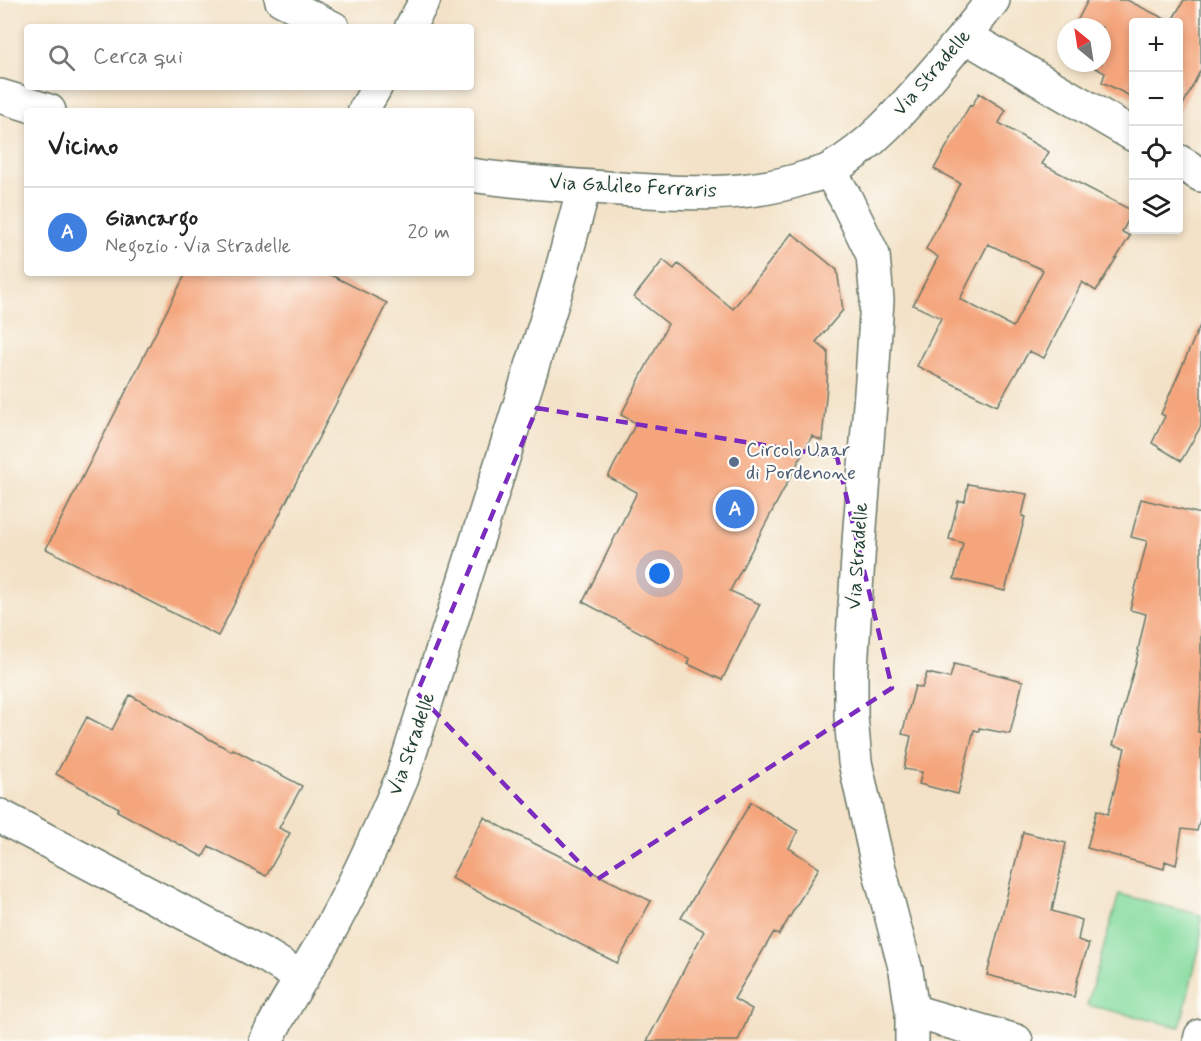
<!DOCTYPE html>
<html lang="it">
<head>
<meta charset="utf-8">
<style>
	:root { --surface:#fff; --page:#f2f2f2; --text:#222; --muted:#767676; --line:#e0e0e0; --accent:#111827 }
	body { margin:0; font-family:Mynerve,sans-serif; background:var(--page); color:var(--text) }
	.controls { position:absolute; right:18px; top:18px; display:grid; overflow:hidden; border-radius:6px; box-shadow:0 3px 9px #0003 }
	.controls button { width:54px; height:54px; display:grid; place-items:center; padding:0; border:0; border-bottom:2px solid var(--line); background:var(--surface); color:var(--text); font:30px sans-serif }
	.compass { position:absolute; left:1057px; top:18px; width:54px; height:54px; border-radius:50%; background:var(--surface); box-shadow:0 3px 9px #0003; rotate:330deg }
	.you { position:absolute; left:660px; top:574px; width:21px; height:21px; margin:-15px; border:4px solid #fff; border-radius:50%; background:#1a73e8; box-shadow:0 0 0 9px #1a73e833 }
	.badge { display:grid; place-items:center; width:39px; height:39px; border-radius:50%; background:var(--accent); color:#fff; font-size:20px; font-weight:700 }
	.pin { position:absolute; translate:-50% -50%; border:3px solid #fff; box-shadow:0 2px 6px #0006 }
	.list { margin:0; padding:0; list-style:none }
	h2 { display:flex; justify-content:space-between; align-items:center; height:78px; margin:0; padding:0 24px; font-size:26px }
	h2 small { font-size:20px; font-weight:400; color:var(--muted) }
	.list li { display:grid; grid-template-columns:39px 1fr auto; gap:18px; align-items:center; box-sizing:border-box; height:90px; padding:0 24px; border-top:2px solid var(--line) }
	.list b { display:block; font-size:22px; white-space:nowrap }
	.list p { margin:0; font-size:20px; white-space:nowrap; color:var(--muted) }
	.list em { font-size:20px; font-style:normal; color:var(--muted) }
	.icon { flex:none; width:33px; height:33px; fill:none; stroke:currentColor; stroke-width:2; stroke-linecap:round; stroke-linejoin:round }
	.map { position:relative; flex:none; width:1201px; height:1041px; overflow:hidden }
	.search { position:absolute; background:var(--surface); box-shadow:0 3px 9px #0003; left:24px; top:24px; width:450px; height:66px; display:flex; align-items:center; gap:15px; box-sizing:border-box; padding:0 21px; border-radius:6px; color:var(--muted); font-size:22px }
	.panel { position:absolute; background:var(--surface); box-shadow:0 3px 9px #0003; left:24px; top:108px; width:450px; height:168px; border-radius:6px }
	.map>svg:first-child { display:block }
	.green { fill:#86dc9f; stroke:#528c6a; stroke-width:1.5 }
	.building { fill:#f4a57c; fill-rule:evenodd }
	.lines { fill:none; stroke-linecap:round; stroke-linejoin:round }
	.pedestrian-casing { stroke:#697767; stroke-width:33 }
	.minor-casing { stroke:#697767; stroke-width:36 }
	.pedestrian { stroke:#fff; stroke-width:30 }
	.minor { stroke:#fff; stroke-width:33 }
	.marked { fill:none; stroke:#7b2cbf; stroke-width:4.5; stroke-dasharray:12 8; stroke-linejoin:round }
	.service-dot { fill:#5c6f8a; stroke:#fdfcf7; stroke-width:2 }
	.labels { text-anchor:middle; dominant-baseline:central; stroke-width:4.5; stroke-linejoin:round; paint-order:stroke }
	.street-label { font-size:20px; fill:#1f3d34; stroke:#fdfcf7 }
	.service-label { font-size:20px; fill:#4e5e75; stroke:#fdfcf7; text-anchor:start }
</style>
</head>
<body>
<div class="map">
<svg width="1201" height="1041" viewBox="0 0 1201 1041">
	<rect width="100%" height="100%" fill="#fdfcf7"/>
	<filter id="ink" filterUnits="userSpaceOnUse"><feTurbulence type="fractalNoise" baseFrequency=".0167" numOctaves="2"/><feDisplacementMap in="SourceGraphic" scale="12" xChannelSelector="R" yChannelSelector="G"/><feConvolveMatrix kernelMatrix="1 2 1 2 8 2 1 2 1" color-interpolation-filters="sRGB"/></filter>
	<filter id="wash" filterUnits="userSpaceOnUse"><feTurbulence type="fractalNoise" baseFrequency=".008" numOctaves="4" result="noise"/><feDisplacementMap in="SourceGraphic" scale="24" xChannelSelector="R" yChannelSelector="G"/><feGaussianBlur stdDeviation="1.35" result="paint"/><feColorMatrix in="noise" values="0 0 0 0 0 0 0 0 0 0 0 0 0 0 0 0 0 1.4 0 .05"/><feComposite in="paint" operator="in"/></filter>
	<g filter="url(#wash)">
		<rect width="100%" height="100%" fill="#f3e2c7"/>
		<!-- green -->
		<path class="green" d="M1119 894 1201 915V941L1180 1027 1087 1005Z"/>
		<g id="blocks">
			<!-- building -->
			<path class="building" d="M1088 0H1127L1171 22 1184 0H1201V69L1179 113V22H1134V98L1102 82 1105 73 1086 63H1102V27H1074Z
				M979 93 1006 110 999 123 1049 152 1042 164 1133 211 1122 232 1130 236 1096 291 1082 282 1044 358 1029 351 997 406 917 366 941 318 913 305 938 257 926 249 960 183 934 169 970 105 972 106ZM988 244 1043 270 1013 327 960 299Z
				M792 233 837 270 843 310 816 342 828 352 827 385 822 441 812 436 730 591 760 604 722 680 688 664 690 659 583 602 637 492 608 477 636 423 621 415 668 324 634 297 663 260 674 269 678 264 733 309Z
				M186 273H327L387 303 218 636 46 549Z
				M1201 323V426L1181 461 1152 443 1165 416 1161 414Z
				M968 484 1027 494 1022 516 1025 517 1005 591 954 579 963 543 949 539 958 501H965Z
				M1141 499 1201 514V691L1198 732H1201V815L1197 831 1182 829 1176 865 1165 861 1164 869 1087 848 1097 810 1108 814 1125 748 1113 745 1139 651 1138 650 1146 614 1130 610 1147 541 1131 537Z
				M954 664 1023 681 1010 734 979 728V731L974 730 958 794 919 784 922 772 904 769 911 736 902 734 915 686 922 688 927 673 950 678Z
				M130 695 231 751 233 749 302 786 279 828 290 833 266 876 209 846 203 857 117 811 119 808 56 774 87 717 112 730Z
				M751 802 798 831 789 848 819 868 779 935 774 932 734 999 752 1009 738 1041H647L704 931 681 918Z
				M484 817 507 830 651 901 617 963 451 878Z
				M1023 832 1066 843 1052 911 1082 920 1078 940 1089 944 1078 977 1074 997 987 975Z"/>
		</g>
	</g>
	<g filter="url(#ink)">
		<use href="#blocks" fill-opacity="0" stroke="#697767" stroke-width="1.5"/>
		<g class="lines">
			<!-- pedestrian casing -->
			<g class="pedestrian-casing">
				<path id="pedestrian" d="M280 0 334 27
					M410 27 425 0
					M363 111 377 87"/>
			</g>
			<!-- minor casing -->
			<g class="minor-casing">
				<path id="minor" d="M965 36 1134 135
					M0 96 49 111
					M1178 161 1201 175
					M829 170 845 197 873 255 877 300 872 380 860 527 851 669V716L855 762 877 861 906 971 912 1011V1041
					M471 175C516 182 561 185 607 188 673 193 741 199 805 178 813 175 823 174 831 169 870 147 901 111 930 77 952 52 973 26 993 0
					M0 816 268 957 302 978
					M912 1011 1016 1041
					M266 1041C283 1005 306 972 326 937 355 886 379 832 402 778L558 284 584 187
					M1200 1041 1201 1036"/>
			</g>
			<!-- pedestrian -->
			<use href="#pedestrian" class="pedestrian"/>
			<!-- minor -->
			<use href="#minor" class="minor"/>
		</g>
	</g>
	<!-- marked area -->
	<path class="marked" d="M537 408 837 457 892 688 596 880 417 693Z"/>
	<!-- markers -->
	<circle class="service-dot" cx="734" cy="462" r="6"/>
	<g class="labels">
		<!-- street labels -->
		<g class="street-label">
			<text transform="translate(932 73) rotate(-49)">Via Stradelle</text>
			<text transform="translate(633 187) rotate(3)">Via Galileo Ferraris</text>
			<text transform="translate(858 556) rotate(-86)">Via Stradelle</text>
			<text transform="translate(412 744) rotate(-71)">Via Stradelle</text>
		</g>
		<!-- service labels -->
		<g class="service-label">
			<text x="746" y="450">Circolo Uaar<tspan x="746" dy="23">di Pordenone</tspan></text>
		</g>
	</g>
</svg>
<div class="controls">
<button>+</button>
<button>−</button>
<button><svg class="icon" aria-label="locate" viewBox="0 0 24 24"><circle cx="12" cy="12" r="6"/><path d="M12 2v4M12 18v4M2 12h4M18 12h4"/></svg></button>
<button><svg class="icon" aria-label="layers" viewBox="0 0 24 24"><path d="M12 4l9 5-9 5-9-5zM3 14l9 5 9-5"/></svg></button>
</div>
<svg class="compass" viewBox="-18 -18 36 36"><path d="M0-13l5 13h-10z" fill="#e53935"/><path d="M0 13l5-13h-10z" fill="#767676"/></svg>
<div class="you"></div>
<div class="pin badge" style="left:735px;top:509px;background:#3f7fe0">A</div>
<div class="search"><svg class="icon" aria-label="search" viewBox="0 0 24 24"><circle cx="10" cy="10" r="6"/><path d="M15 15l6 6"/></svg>Cerca qui</div>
<section class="panel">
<h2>Vicino<small></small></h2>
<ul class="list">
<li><span class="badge" style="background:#3f7fe0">A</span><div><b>Giancargo</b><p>Negozio · Via Stradelle</p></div><em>20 m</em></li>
</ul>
</section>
</div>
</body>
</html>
